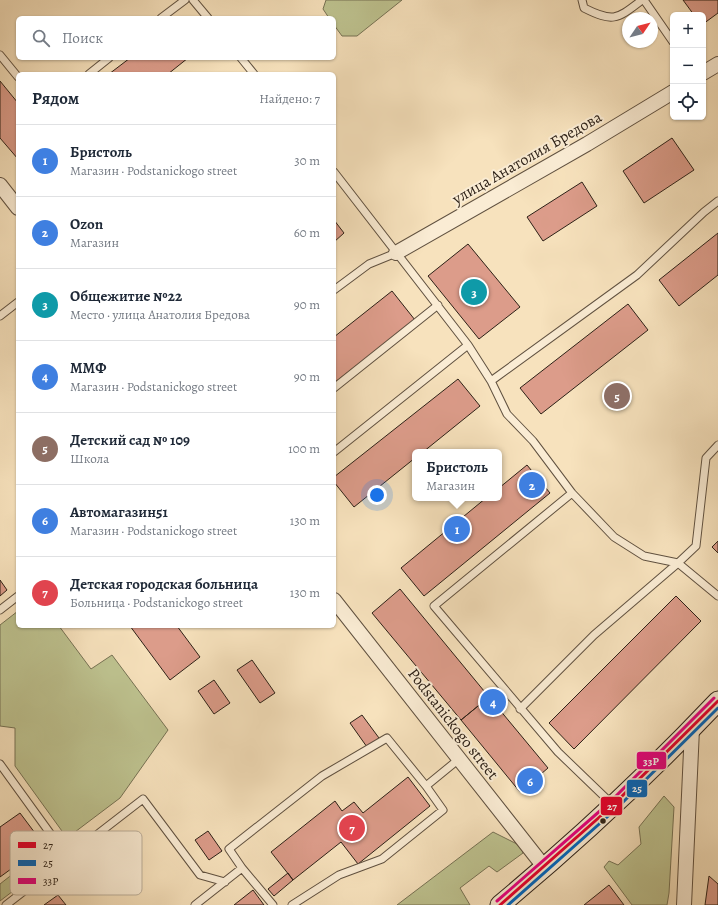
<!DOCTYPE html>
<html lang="ru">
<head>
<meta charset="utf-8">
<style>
	:root { --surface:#fff; --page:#f2f2f3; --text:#1f2937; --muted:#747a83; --line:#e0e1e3; --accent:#0f766e }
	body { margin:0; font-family:Alegreya,serif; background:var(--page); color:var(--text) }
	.controls { position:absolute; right:12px; top:12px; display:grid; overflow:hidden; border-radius:6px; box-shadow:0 1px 3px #0004 }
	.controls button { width:36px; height:36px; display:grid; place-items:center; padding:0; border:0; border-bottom:1px solid var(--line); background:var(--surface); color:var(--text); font:20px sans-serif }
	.compass { position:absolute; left:622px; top:12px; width:36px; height:36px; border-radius:50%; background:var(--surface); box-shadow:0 1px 3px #0004; rotate:55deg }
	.you { position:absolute; left:377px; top:495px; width:14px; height:14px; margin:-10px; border:3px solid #fff; border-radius:50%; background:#1a73e8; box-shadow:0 0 0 6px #1a73e833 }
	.badge { display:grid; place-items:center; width:26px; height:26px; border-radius:50%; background:var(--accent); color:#fff; font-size:13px; font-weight:700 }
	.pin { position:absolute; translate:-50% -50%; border:2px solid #fff; box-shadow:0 1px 4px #0006 }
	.popup { position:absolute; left:412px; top:449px; width:90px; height:52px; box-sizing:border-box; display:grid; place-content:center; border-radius:6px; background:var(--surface); filter:drop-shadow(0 1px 3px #0005); font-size:13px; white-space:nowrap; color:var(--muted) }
	.popup b { font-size:15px; color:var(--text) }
	.popup::after { content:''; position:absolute; left:50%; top:100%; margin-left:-8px; border:8px solid transparent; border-top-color:var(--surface) }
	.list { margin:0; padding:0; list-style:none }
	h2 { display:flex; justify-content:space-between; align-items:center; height:52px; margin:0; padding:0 16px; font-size:17px }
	h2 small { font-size:13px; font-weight:400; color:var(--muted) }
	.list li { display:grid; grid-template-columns:26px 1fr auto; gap:12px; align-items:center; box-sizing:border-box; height:72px; padding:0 16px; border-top:1px solid var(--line) }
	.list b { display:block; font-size:15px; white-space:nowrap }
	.list p { margin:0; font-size:13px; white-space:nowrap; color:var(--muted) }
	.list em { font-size:13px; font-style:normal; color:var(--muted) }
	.icon { flex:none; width:22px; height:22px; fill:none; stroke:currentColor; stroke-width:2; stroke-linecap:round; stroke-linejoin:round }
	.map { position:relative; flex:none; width:718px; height:905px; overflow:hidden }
	.search { position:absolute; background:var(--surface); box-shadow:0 1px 3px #0004; left:16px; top:16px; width:320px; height:44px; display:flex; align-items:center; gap:10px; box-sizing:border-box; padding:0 14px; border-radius:6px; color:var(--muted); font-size:15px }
	.panel { position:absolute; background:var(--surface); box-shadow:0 1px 3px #0004; left:16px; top:72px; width:320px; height:556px; border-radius:6px }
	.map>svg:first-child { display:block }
	.green { fill:#bec390; stroke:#767254 }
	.building { fill:#dc9c8a; stroke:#2d2117 }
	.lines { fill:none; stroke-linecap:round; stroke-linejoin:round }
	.lane-casing { stroke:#605140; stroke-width:9 }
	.street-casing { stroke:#605140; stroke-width:16 }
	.secondary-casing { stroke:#2d2117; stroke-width:21 }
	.lane { stroke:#faecd4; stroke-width:7 }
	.street { stroke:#faecd4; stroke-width:14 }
	.secondary { stroke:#faecd4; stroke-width:19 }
	.bus-1-casing { stroke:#faecd4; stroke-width:6 }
	.bus-2-casing { stroke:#faecd4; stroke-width:6 }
	.bus-3-casing { stroke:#faecd4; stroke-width:6 }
	.bus-1 { stroke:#e4002b; stroke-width:3 }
	.bus-2 { stroke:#0065bd; stroke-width:3 }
	.bus-3 { stroke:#e5007d; stroke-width:3 }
	.bus-dot { fill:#2d2117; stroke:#faecd4; stroke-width:1.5 }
	.labels { text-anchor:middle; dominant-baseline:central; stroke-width:4; stroke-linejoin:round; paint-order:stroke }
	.street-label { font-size:16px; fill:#2d2117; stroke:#faecd4 }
	.key { fill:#faecd4; stroke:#bcaf9b; stroke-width:1 }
	.key-label { font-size:11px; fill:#2d2117 }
	.line-badge { stroke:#faecd4; stroke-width:1.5 }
	.badge-label { font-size:11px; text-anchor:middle; font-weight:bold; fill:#fff }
</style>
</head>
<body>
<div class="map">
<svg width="718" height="905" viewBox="0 0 718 905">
	<rect width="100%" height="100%" fill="#f7e2bd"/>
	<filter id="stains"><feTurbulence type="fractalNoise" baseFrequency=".005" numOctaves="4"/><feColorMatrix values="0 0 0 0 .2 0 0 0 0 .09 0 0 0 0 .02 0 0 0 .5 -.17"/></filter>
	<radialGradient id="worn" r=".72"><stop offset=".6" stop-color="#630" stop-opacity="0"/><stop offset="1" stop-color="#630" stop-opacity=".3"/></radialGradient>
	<!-- green -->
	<path class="green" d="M326 0H402L357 36H342L334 25V18H329L323 9Z
		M18 611V626H59L91 669 112 655 168 730 120 798 67 838 15 766V728L0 726V625Z
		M664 796 674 807 669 893 667 905H632L604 867 609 861 618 865 641 844 639 827Z
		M493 832 521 846 523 853 497 872 489 866 460 888 470 905H397Z
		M51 844 60 855 0 901V884Z"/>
	<!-- building -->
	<path class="building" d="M683 0H718V13L703 24V15H694Z
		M130 58H188L168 74H109Z
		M0 81 18 103V159L0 138Z
		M672 138 694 170 644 203 623 171Z
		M582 182 597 206 543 241 527 217Z
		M334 220 344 233 334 242Z
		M718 233V275L679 306 659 280Z
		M468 244 520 307 479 339 428 276Z
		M392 291 415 320 334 383V337Z
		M628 304 648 330 541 414 520 388Z
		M458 379 480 406 423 452H415V458L354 507 334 482V477Z
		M527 465 550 493 424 596 401 568 486 498H499V488Z
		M718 541V553L712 547Z
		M0 580 7 590 0 596Z
		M400 589 489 697 461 720 372 613Z
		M676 596 701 621 574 749 549 723Z
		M130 626H177L200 657 170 680Z
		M252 660 275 693 260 703 237 670Z
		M214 680 230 703 214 714 198 691Z
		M489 697 548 768 520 792 461 720Z
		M362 715 379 738 367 747 350 723Z
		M408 777 430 806 358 864 341 842 293 880 271 852 335 801 342 811 354 802 363 813Z
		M20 813 44 845 0 877V827Z
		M208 831 222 851 209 860 195 840Z
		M288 873 293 880 274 896 268 889Z
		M709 876 718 884V905H705Z
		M609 885 624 905H584Z
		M253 890 264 905H234Z
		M58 895 66 905H44Z"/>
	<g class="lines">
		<!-- lane casing -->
		<g class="lane-casing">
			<path id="lane" d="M193 0 208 18
				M582 0 584 8C614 23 617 19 642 0
				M644 0 673 42
				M161 18 185 0
				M0 55 18 77
				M241 58 254 74
				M89 74 109 58
				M334 172 468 345 491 381 507 414 533 441 572 493 614 537 644 556 678 563
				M334 290 369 264 396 253
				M0 316 18 302
				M491 381 637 275 704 212 718 201
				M334 388 438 305
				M718 445 706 458 696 546 678 563 718 596
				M334 452 468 345
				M572 493 434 606 558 752 613 805
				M0 610 18 596
				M520 709 594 635 678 563
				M0 764 68 858
				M242 868 229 849 322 776 387 738 426 786 459 759
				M6 905 143 799 200 875 225 882
				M195 905 242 868 273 905
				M292 905 339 875 382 859 443 810 426 786"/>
		</g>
		<!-- street casing -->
		<g class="street-casing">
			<path id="street" d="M703 73 718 64
				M0 185 18 208
				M396 253 587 144 673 92
				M334 600 545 868
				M684 905 692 729"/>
		</g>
		<!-- secondary casing -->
		<g class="secondary-casing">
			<path id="secondary" d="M500 905C577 841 649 774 718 701"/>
		</g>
		<!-- lane -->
		<use href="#lane" class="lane"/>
		<!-- street -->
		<use href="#street" class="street"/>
		<!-- secondary -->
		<use href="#secondary" class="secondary"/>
		<!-- bus-1 casing -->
		<g class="bus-1-casing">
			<path id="bus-1" d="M500 905 612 806 718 701"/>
		</g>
		<!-- bus-2 casing -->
		<g class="bus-2-casing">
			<path id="bus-2" d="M508 905 615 810 718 708"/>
		</g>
		<!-- bus-3 casing -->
		<g class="bus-3-casing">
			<path id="bus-3" d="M497 901 609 803 714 698"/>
		</g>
		<!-- bus-1 -->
		<use href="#bus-1" class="bus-1"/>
		<!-- bus-2 -->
		<use href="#bus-2" class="bus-2"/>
		<!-- bus-3 -->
		<use href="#bus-3" class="bus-3"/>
	</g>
	<!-- markers -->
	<circle class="bus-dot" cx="603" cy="821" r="3.5"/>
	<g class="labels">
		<!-- street labels -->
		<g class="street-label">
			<text transform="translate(527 158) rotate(-30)">улица Анатолия Бредова</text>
			<text transform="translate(453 724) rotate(52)">Podstanickogo street</text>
		</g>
	</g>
	<!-- legend -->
	<rect x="10" y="831" width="132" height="64" rx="6" class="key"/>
	<rect x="18" y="842" width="18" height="6" fill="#e4002b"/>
	<rect x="18" y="860" width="18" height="6" fill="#0065bd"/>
	<rect x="18" y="878" width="18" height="6" fill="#e5007d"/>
	<g class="key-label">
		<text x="43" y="849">27</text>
		<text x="43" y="867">25</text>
		<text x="43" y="885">33Р</text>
	</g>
	<g class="line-badge">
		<rect x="636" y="751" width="31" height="19" rx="4" fill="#e5007d"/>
		<rect x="626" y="779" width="22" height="19" rx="4" fill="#0065bd"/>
		<rect x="600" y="796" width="23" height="20" rx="4" fill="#e4002b"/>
	</g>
	<g class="badge-label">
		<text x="651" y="765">33Р</text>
		<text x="637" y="792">25</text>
		<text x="612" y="810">27</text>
	</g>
	<rect width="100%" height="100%" filter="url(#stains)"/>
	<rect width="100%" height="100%" fill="url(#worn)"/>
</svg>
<div class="controls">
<button>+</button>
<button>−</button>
<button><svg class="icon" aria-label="locate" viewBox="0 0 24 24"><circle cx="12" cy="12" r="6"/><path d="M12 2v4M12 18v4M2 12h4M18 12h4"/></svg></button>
</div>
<svg class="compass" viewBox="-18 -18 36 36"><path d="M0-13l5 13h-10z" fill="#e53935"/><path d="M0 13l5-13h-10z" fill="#747a83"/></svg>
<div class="you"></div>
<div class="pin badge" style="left:457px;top:529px;background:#3f7fe0">1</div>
<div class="popup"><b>Бристоль</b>Магазин</div>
<div class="pin badge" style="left:532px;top:485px;background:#3f7fe0">2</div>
<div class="pin badge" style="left:474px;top:292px;background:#0f9aa8">3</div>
<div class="pin badge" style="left:493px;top:702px;background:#3f7fe0">4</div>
<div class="pin badge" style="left:617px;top:396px;background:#8d6e63">5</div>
<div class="pin badge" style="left:530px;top:781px;background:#3f7fe0">6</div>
<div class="pin badge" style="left:352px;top:828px;background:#e0444e">7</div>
<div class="search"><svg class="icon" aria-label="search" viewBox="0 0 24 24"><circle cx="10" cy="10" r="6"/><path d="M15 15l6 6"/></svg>Поиск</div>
<section class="panel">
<h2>Рядом<small>Найдено: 7</small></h2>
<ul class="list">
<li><span class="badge" style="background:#3f7fe0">1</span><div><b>Бристоль</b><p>Магазин · Podstanickogo street</p></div><em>30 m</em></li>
<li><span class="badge" style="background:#3f7fe0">2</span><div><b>Ozon</b><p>Магазин</p></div><em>60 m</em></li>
<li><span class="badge" style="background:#0f9aa8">3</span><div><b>Общежитие №22</b><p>Место · улица Анатолия Бредова</p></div><em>90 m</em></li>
<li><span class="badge" style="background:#3f7fe0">4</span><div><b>ММФ</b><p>Магазин · Podstanickogo street</p></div><em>90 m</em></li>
<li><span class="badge" style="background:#8d6e63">5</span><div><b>Детский сад № 109</b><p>Школа</p></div><em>100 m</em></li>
<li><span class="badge" style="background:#3f7fe0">6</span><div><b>Автомагазин51</b><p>Магазин · Podstanickogo street</p></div><em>130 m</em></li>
<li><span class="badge" style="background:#e0444e">7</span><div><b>Детская городская больница</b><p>Больница · Podstanickogo street</p></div><em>130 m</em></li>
</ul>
</section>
</div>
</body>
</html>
